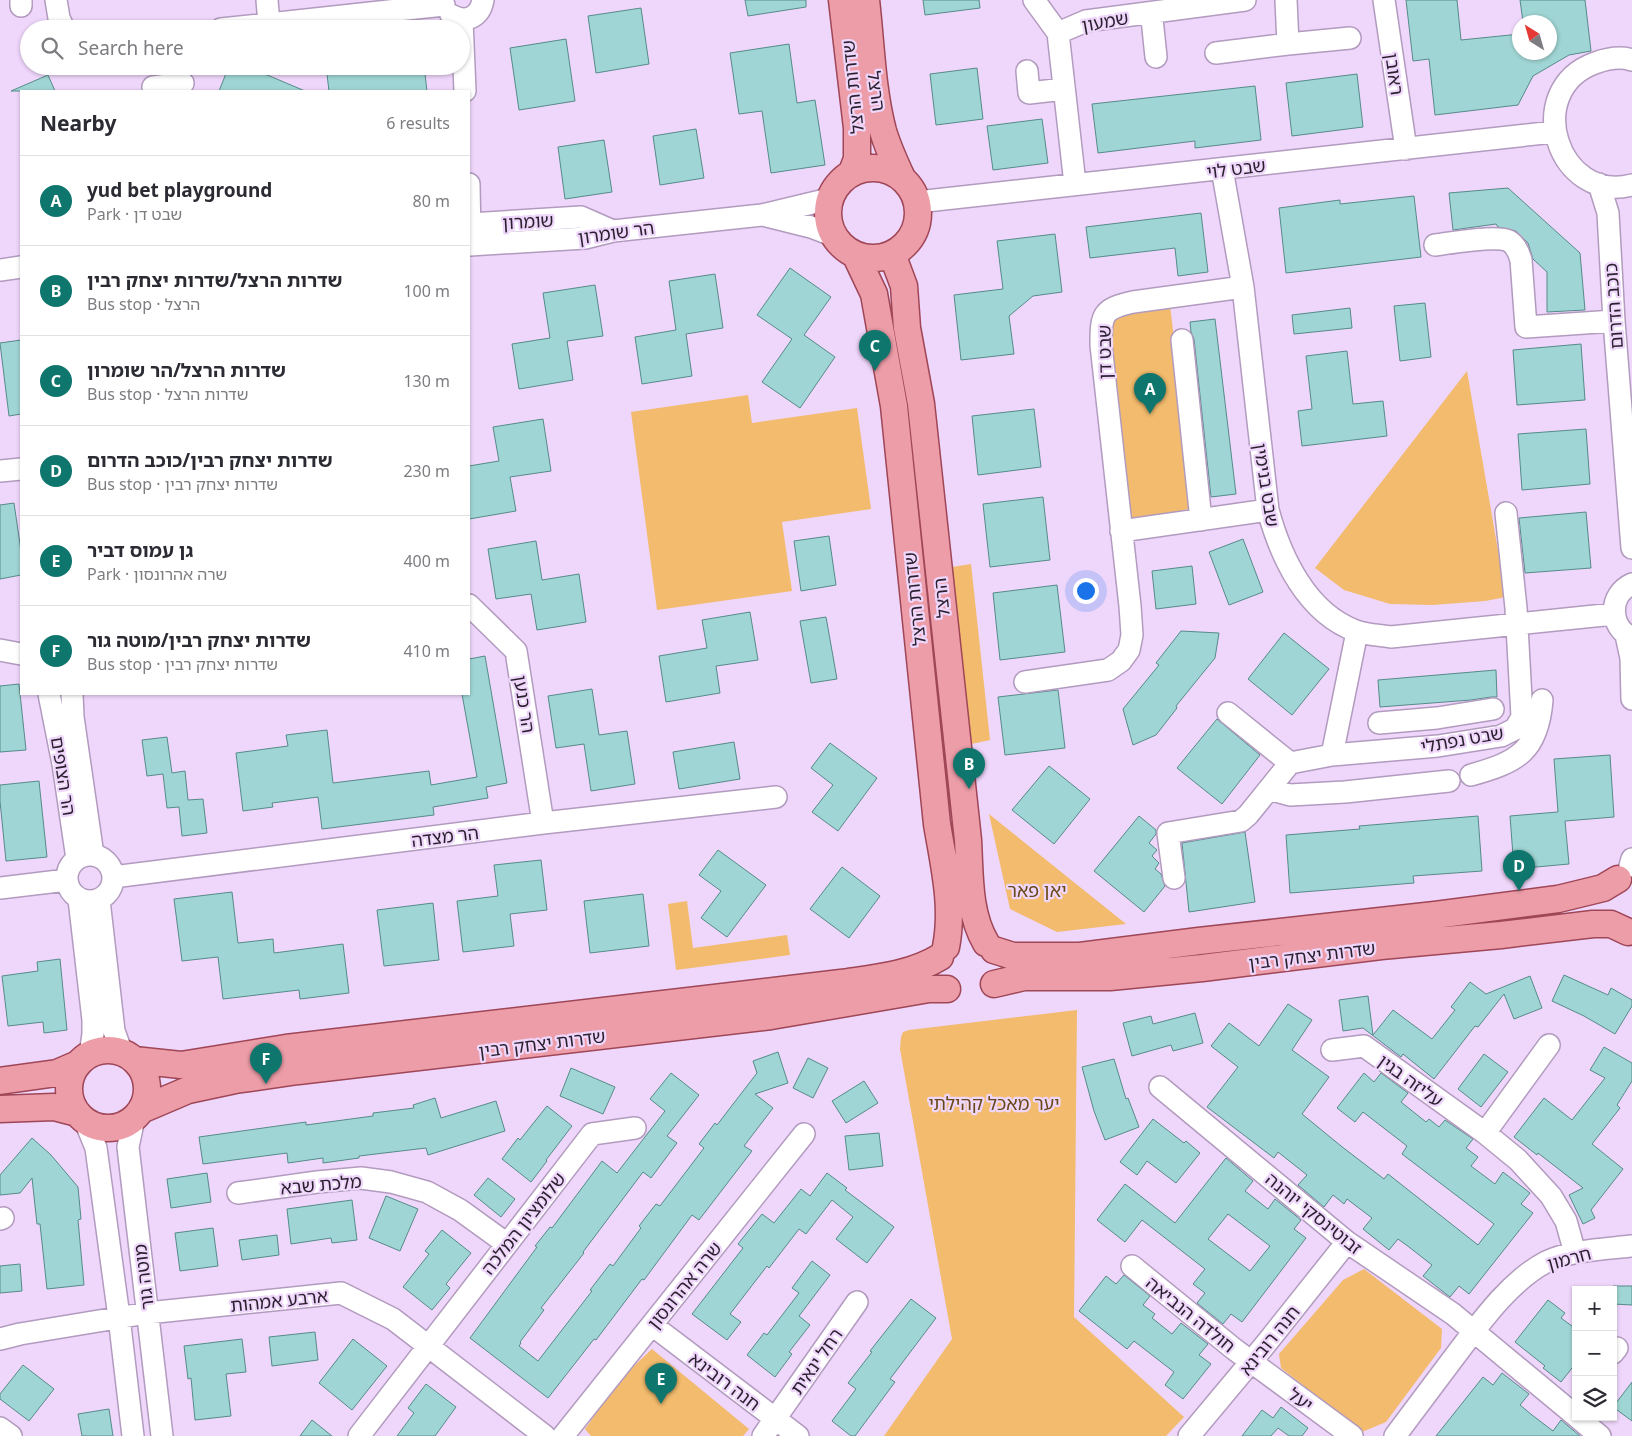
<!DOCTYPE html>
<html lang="en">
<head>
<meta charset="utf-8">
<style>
	:root { --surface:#fff; --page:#f7f7f7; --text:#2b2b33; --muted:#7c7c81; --line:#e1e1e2; --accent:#0f766e }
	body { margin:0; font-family:"Noto Sans","Noto Sans Hebrew",sans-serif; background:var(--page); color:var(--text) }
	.controls { position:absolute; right:15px; bottom:15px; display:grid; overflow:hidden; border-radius:0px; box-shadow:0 1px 4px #0004 }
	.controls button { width:45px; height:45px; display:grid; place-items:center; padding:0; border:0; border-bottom:1px solid var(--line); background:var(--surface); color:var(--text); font:25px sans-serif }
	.compass { position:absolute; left:1512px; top:15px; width:45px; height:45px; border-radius:50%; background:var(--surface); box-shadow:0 1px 4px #0004; rotate:323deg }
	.you { position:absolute; left:1085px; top:590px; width:18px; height:18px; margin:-12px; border:4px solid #fff; border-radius:50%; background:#1a73e8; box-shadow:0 0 0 8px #1a73e833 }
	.badge { display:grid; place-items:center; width:32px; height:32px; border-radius:50%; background:var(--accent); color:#fff; font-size:16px; font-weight:700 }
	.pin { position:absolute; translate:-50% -41px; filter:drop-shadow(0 1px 2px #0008) }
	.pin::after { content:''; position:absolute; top:26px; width:18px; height:15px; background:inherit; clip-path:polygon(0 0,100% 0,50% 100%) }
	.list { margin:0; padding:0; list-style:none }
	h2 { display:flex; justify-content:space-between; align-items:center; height:65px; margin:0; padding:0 20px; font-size:21px }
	h2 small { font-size:16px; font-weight:400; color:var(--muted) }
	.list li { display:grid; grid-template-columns:32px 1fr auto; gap:15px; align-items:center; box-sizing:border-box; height:90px; padding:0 20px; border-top:1px solid var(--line) }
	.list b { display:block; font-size:19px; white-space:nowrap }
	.list p { margin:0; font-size:16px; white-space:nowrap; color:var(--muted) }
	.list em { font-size:16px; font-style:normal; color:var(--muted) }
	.icon { flex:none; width:28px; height:28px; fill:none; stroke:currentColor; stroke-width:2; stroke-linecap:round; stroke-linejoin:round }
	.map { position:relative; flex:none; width:1632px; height:1436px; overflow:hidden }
	.search { position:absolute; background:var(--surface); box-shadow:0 1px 4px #0004; left:20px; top:20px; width:450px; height:55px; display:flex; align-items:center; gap:12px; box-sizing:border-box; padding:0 18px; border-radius:28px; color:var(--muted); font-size:19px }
	.panel { position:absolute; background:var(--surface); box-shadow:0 1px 4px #0004; left:20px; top:90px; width:450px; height:605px; border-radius:0px }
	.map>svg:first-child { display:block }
	.green { fill:#f2bb6d }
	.building { fill:#9fd5d4; stroke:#568b8a; fill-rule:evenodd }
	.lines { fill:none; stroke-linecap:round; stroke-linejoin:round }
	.minor-casing { stroke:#b29bbe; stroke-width:24 }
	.major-casing { stroke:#9f4657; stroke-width:29 }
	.minor { stroke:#fff; stroke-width:21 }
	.major { stroke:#ec9da8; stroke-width:26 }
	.labels { text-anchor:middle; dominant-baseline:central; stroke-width:4.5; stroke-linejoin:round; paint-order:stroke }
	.street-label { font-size:18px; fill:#291f2d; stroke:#efd6fb }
	.park-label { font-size:18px; fill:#684816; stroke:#efd6fb }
</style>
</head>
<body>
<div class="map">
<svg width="1632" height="1436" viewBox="0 0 1632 1436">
	<rect width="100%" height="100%" fill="#efd6fb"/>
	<!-- green -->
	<path class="green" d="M1170 305 1194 508 1127 522 1107 319Z
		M1467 371 1506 597 1485 601 1433 605 1390 604 1344 590 1315 568Z
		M748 395 752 423 857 408 871 509 782 522 792 591 657 610 631 412Z
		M971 564 990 740 962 746 940 569Z
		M989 814 1126 924 1057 932 1010 909Z
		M687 901 693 948 787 935 790 955 676 970 668 904Z
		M1077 1010 1074 1317 1184 1417 1166 1436H884L952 1339 900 1049 901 1037 903 1032 909 1030Z
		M1364 1269 1442 1329 1441 1348 1386 1422 1362 1432 1281 1368 1279 1354 1343 1280Z
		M652 1349 749 1429 743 1436H591L585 1429 621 1378Z"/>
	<!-- building -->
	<path class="building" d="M745 0H806V7L748 16Z
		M923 0H979L980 8 925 15Z
		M1406 0H1457L1461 40 1520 34V52H1550V22H1523L1520 0H1585L1591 51 1569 55 1533 76 1518 105 1435 115 1429 59 1413 61Z
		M641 8 649 64 596 73 588 16Z
		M566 39 575 101 519 110 510 48Z
		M789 44 797 103 815 100 825 165 771 173 762 111 739 114 730 53Z
		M229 66H246L305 91H219Z
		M326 66H424L427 91H329Z
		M977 68 983 119 936 125 930 74Z
		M1357 74 1363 127 1292 136 1286 83Z
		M48 75 55 91H11Z
		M1255 86 1261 140 1195 148V141L1098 153 1092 104Z
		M1042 119 1048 163 993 170 987 126Z
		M696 129 704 178 660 185 653 136Z
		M604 140 612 192 565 199 558 147Z
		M1508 188 1580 253 1585 310 1547 312V272L1533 259 1528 243 1516 231 1498 227 1496 224 1453 230 1449 193Z
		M1414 196 1421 257 1286 273 1279 208 1340 200V204Z
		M1201 213 1208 272 1178 276 1175 248 1090 258 1086 227Z
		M1055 234 1062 292 1033 296 1009 316 1014 354 961 360 954 295 1003 289 997 241Z
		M790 268 831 297 804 335 835 357 800 408 762 382 792 339 757 315Z
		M715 274 723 328 686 334 692 376 642 384 635 337 676 330 669 281Z
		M595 285 603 336 567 341 573 380 519 389 512 344 550 338 543 293Z
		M1425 303 1431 357 1400 361 1394 306Z
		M1350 308 1352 328 1294 334 1292 315Z
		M1215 319 1236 494 1211 497 1194 339 1191 332 1190 322Z
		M21 340V414L9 416 0 343Z
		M1581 344 1585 400 1517 405 1513 350Z
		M1347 351 1353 404 1383 401 1387 436 1302 446 1298 411 1312 409 1306 356Z
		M1034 409 1041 467 978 475 972 416Z
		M543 419 551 471 510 477 516 511 469 519V466L499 461 493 427Z
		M1586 429 1590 484 1522 490 1518 434Z
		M1043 497 1050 560 990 567 983 504Z
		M14 503 21 551V575L0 579V505Z
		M1586 512 1591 568 1525 573 1519 518Z
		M829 536 836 585 801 591 794 541Z
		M1243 539 1263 592 1229 605 1209 552Z
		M536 541 542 580 579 574 586 622 537 630 531 594 496 599 488 549Z
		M1192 566 1196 604 1156 609 1152 571Z
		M1057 585 1065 652 1000 660 993 593Z
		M750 612 758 660 716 666 720 693 666 702 659 656 707 648 702 620Z
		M826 617 837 679 811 683 800 621Z
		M1181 631 1219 633 1215 658 1176 706 1177 708 1156 735 1133 745 1123 709 1159 665 1156 663Z
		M1284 633 1329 669 1292 715 1248 679Z
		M485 656 507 783 486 787 488 798 433 807 434 815 322 829 318 797 272 803 273 807 243 811 236 753 288 746 286 735 327 730 333 783 429 771 431 785 477 777 462 694H469V659Z
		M1496 670 1497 697H1491L1471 700 1380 707 1378 680Z
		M19 684 26 750 0 752V686Z
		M592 689 599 735 627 731 635 784 591 791 584 744 556 748 548 696Z
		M1058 690 1065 748 1005 755 998 697Z
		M1217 719 1260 755 1222 804 1177 768Z
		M167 737 172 773 185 771 188 800 203 799 207 833 182 836 179 807 167 808 163 774 147 776 142 740Z
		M734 742 740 779 679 789 673 752Z
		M830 743 877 778 838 831 812 812 833 785 811 768Z
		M1610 755 1614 817 1565 821 1569 864 1514 869 1510 816 1558 812 1554 759Z
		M1049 766 1090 799 1054 844 1012 810Z
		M39 781 47 857 6 861 0 801V785Z
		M1139 816 1156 830V834L1149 843 1157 850 1152 856 1159 863 1155 869 1161 874 1165 886 1144 912 1094 871Z
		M1478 816 1482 871 1413 876 1414 883 1290 893 1286 835 1360 829 1359 826Z
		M1245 832 1255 902 1189 912 1182 843Z
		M718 850 766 885 727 937 701 918 721 891 699 875Z
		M541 860 547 910 510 914 514 946 463 952 457 901 498 896 494 865Z
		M842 867 880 896 849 938 810 909Z
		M232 892 238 943 273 939 274 953 343 944 349 993 300 999 299 990 223 999 218 957 182 961 174 899Z
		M643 894 649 946 590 953 584 901Z
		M433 903 439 960 384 966 377 910Z
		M60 959 67 1030 44 1033 43 1022 8 1026 2 976 38 971 37 962Z
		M1564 975 1608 995 1611 988 1632 1000V1006L1615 1034 1584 1016 1552 1001Z
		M1530 976 1542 1008 1514 1019 1504 994 1478 1027 1475 1026 1434 1079 1403 1054 1401 1057 1363 1028 1343 1031 1339 1000 1368 996 1373 1035 1393 1010 1432 1039 1455 1010 1451 1007 1470 982 1486 994Z
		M1288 1004 1312 1020 1292 1050 1329 1077 1302 1114 1341 1146 1384 1179 1388 1174 1478 1245 1494 1224 1402 1154 1407 1146 1363 1112 1355 1122 1337 1108 1364 1073 1374 1082 1381 1073 1408 1093 1401 1102 1426 1122 1429 1119 1439 1127 1445 1120 1473 1139 1466 1148 1478 1157 1471 1166 1495 1184 1503 1172 1530 1193 1521 1204 1533 1213 1469 1294 1459 1286 1450 1297 1446 1294 1423 1276 1432 1265 1409 1247 1398 1239 1389 1250 1363 1229 1372 1218 1347 1199 1344 1204 1333 1195 1324 1207 1298 1185 1307 1175 1278 1152 1274 1158 1207 1107 1238 1067 1211 1046 1229 1023 1259 1046Z
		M1195 1013 1203 1043 1173 1051 1171 1045 1132 1056 1123 1023 1151 1016 1153 1024Z
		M1604 1047 1632 1063V1081L1617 1105 1620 1108 1592 1144 1623 1169 1591 1210 1595 1218 1583 1224 1569 1195 1583 1188 1538 1153 1537 1155 1514 1137 1544 1098 1572 1120 1605 1078 1590 1070Z
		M778 1052 788 1083 755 1094 773 1108 744 1146 752 1151 699 1220 692 1215 644 1280 642 1279 596 1340 594 1339 548 1398 470 1338 537 1247 535 1246 550 1227 552 1228 602 1161 617 1173 665 1111 650 1099 671 1073 699 1095 667 1136 677 1143 651 1178 643 1172 583 1252 584 1253 541 1308 544 1310 520 1342 521 1343 519 1346 538 1361 592 1291 590 1290 610 1264 613 1266 641 1228 639 1226 656 1204 660 1206 704 1148 699 1144 715 1123 717 1125 757 1073 753 1061Z
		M1484 1054 1508 1072 1481 1107 1458 1089Z
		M808 1058 828 1068 813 1098 793 1088Z
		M1114 1059 1126 1099 1128 1098 1139 1127 1105 1140 1094 1111 1082 1067Z
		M571 1068 615 1087 603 1114 560 1096Z
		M864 1081 878 1103 846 1123 832 1101Z
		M435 1098 441 1118 496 1101 505 1131 428 1155 426 1148 359 1156V1158L323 1163V1158L288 1163 287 1153 203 1164 199 1137 306 1122V1125L373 1116V1113L414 1108 413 1105Z
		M547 1106 572 1126 546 1160 547 1161 531 1182 502 1159 518 1138 520 1140Z
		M1153 1119 1184 1143 1186 1141 1200 1153 1176 1183 1147 1161 1137 1175 1120 1162Z
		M879 1133 883 1166 849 1170 845 1136Z
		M32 1138 51 1155 78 1187 81 1219 78 1220 84 1285 47 1289 40 1224H37L32 1178 20 1193 0 1195V1175Z
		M1226 1158 1253 1181 1245 1191 1268 1209 1275 1199 1301 1220 1294 1229 1306 1238 1242 1322 1231 1314 1223 1324 1197 1303 1205 1293 1193 1284 1205 1269 1142 1220 1125 1242 1097 1220 1125 1184 1175 1223ZM1228 1214 1270 1246 1250 1271 1208 1239Z
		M207 1173 211 1202 171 1208 167 1179Z
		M827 1173 847 1188 845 1190 894 1227 867 1263 836 1239 853 1217 832 1200 806 1234 799 1229 769 1268 767 1266 730 1314 741 1322 727 1340 692 1314 743 1248 738 1244 762 1214 774 1223 801 1189 810 1196Z
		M488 1178 515 1199 501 1217 474 1195Z
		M386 1196 418 1209 400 1251 369 1238Z
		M352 1200 357 1240 332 1243 331 1238 291 1244 287 1209Z
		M213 1228 218 1266 180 1271 175 1233Z
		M442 1230 471 1253 446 1284 450 1288 432 1310 403 1287 429 1254 425 1251Z
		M277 1235 279 1255 242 1260 239 1240Z
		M812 1261 830 1275 799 1316 810 1325 789 1352 792 1354 775 1377 747 1355 764 1333 767 1335 799 1293 792 1288Z
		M20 1264 22 1291 0 1293V1266Z
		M1124 1275 1150 1296 1143 1305 1155 1314 1152 1318 1172 1334 1181 1323 1208 1344 1199 1355 1211 1364 1183 1399 1165 1385 1174 1372 1134 1341 1127 1349 1079 1311 1106 1276 1116 1284Z
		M1613 1286H1632V1305L1613 1304Z
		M911 1299 936 1318 890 1379 895 1382 855 1436H851L832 1421 856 1389 848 1383 872 1352 870 1351Z
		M1548 1300 1565 1313 1561 1318 1576 1329V1363L1561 1382 1543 1368 1545 1366 1515 1342Z
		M315 1332 318 1360 272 1366 269 1337Z
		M242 1339 246 1372 226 1374 231 1416 195 1420 191 1378 188 1379 184 1346Z
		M353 1339 387 1366 352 1410 319 1383Z
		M23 1365 54 1389 29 1421 0 1399V1394Z
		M1502 1373 1529 1394 1520 1405 1532 1415 1553 1431 1561 1420 1580 1436H1436L1483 1377 1493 1385Z
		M1632 1382V1421L1613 1407Z
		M426 1384 456 1407 435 1436H397L414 1413 408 1408Z
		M1281 1407 1308 1428 1302 1436H1289L1278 1428 1271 1436H1242L1262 1410 1273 1418Z
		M109 1409 113 1436H82L78 1414Z
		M312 1420 332 1436H300Z"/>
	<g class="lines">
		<!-- minor casing -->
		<g class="minor-casing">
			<path id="minor" d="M21 0V6
				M56 0 59 18 64 29
				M267 0 269 24
				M1034 0 1058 33
				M1286 0 1288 44 1350 38
				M1384 0 1406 149
				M1153 13 1152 19 1156 57
				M451 15C466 24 480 17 483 0
				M462 20 465 91
				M221 29 444 5
				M1216 53 1288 44
				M1632 60C1620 56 1606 59 1595 63 1521 90 1558 204 1632 185
				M1027 71 1029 93 1064 89
				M154 91 153 87 183 83
				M1222 169 1243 287 1268 510C1281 558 1307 613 1356 631 1367 635 1380 635 1391 637L1614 614
				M469 184 470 239
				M1075 184 1058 33 1086 21 1245 0
				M1599 184 1608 213 1614 321 1632 548
				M917 202 1554 132
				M767 216 811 227 832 235
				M470 224 581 217 613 231
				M470 245 585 238 613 231 762 215 829 199
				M1435 245C1450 243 1496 235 1509 241 1516 245 1519 253 1521 260L1526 327 1614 321
				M0 270 21 267
				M1182 340 1201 520
				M0 471 21 469
				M1121 531 1268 510
				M1632 584C1608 595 1609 627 1632 638
				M469 605 516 651 543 823
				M1626 635 1631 658 1632 699
				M0 650 21 654
				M1025 682 1108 670 1121 661 1129 650 1132 635 1130 606 1101 345C1101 314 1102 309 1133 302L1243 287
				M49 694 63 764 77 859
				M72 694 73 717 93 855
				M1228 713 1290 763
				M1379 723 1437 718 1493 709
				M1332 755 1357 632
				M1471 775C1518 762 1538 751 1542 700
				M1269 789 1290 795 1345 792 1449 781
				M67 878a23 23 0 1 1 46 0a23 23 0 1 1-46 0Z
				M1630 866 1632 859
				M113 877 543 823 776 797
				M1174 878 1168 833 1241 821 1248 815 1290 763 1332 755 1438 746 1501 736 1515 729 1522 717 1516 608 1506 513
				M0 888 67 880
				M79 899 93 1020V1034L90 1055
				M99 900 114 1031 122 1053
				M1332 1050 1364 1046 1485 1133 1518 1160 1551 1196 1566 1221 1575 1253
				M1160 1087 1347 1242 1453 1314 1576 1416
				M134 1118 128 1147 162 1436
				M85 1121 96 1148 119 1317 133 1436
				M1485 1133 1549 1045
				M238 1193 317 1182 361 1178 391 1182 427 1192 460 1210 507 1244
				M0 1219 3 1218
				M1132 1266 1234 1349 1352 1436
				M652 1325 798 1436
				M0 1339 20 1334 147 1313 341 1293 393 1319 545 1436
				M1613 1353 1617 1348
				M1577 1417 1600 1436
				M0 1428 11 1436
				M359 1436 592 1134 635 1128
				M563 1436 804 1134
				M763 1436 857 1302
				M1189 1436 1265 1345 1347 1242
				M1395 1436C1414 1411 1433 1385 1452 1360 1478 1326 1508 1282 1546 1262 1570 1250 1606 1249 1632 1246"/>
		</g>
		<!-- major casing -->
		<g class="major-casing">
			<path id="major" d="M842 0 857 128V159L852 172
				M866 0C871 43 872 90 883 131 888 148 895 163 902 178
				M828 213a45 45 0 1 1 90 0a45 45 0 1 1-90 0Z
				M892 254 904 286 907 328 921 404 968 840C970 874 968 913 986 943
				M856 256 874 294 894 406 937 824C944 866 954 906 946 947
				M994 950 1013 956H1080L1199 941 1435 915 1558 899 1603 888 1618 879
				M994 984 1024 977H1110L1202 968 1381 946 1501 935 1593 924H1611L1628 932
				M69 1089a39 39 0 1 1 78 0a39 39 0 1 1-78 0Z
				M134 1060 181 1065 286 1048 841 983C874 978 911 975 940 957
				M0 1081 57 1073 78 1064
				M0 1109 54 1107 77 1113
				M141 1110 188 1090 235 1080 298 1071 771 1016 929 989H947"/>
		</g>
		<!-- minor -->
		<use href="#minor" class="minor"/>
		<!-- major -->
		<use href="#major" class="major"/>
	</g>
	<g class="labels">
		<!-- street labels -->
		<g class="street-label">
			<text transform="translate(1105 21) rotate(-10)">שמעון</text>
			<text transform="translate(1395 74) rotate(82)">ראובן</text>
			<text transform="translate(852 87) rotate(-96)">שדרות הרצל</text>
			<text transform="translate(877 91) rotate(82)">הרצל</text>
			<text transform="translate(1236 168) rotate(-7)">שבט לוי</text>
			<text transform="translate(528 221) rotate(-3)">שומרון</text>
			<text transform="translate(616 232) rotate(-8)">הר שומרון</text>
			<text transform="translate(1613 306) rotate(-94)">כוכב הדרום</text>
			<text transform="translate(1104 352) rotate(-91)">שבט דן</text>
			<text transform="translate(1267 485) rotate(81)">שבט בנימין</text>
			<text transform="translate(941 598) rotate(-96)">הרצל</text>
			<text transform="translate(914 599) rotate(-96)">שדרות הרצל</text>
			<text transform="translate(525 704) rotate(81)">הר כנען</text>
			<text transform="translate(1462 739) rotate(-10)">שבט נפתלי</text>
			<text transform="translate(64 776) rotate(81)">הר הצופים</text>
			<text transform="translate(445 836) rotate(-7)">הר מצדה</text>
			<text transform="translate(1312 955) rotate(-7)">שדרות יצחק רבין</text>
			<text transform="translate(542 1043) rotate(-7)">שדרות יצחק רבין</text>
			<text transform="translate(1411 1080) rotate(36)">עליזה בגין</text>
			<text transform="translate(321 1184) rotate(-5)">מלכת שבא</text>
			<text transform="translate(1314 1213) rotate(39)">זבוטינסקי יוהנה</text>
			<text transform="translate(523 1223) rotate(-52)">שלומציון המלכה</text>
			<text transform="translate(1569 1258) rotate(-15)">חרמון</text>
			<text transform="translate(143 1277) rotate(-97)">מוטה גור</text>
			<text transform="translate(684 1285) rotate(-51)">שרה אהרונסון</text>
			<text transform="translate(279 1300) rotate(-6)">ארבע אמהות</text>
			<text transform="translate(1191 1314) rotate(39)">חולדה הנביאה</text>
			<text transform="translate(1269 1340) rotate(-51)">חנה רובינא</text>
			<text transform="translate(816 1361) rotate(-55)">רחל ינאית</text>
			<text transform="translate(725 1381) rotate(37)">חנה רובינא</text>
			<text transform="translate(1301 1399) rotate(36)">יעל</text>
		</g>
		<!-- park labels -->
		<g class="park-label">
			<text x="1037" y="890">יאן פאר</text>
			<text x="994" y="1103">יער מאכל קהילתי</text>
		</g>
	</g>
</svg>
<div class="controls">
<button>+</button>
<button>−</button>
<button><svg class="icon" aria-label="layers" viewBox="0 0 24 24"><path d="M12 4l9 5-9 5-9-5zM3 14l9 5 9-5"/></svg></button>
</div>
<svg class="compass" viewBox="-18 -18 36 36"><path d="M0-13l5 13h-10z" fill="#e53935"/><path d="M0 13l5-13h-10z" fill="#7c7c81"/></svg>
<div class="you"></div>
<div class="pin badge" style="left:1150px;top:414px">A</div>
<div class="pin badge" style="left:969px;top:789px">B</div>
<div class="pin badge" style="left:875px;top:371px">C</div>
<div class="pin badge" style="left:1519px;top:891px">D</div>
<div class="pin badge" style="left:661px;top:1404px">E</div>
<div class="pin badge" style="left:266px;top:1084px">F</div>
<div class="search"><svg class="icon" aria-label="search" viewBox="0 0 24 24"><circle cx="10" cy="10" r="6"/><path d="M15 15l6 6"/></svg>Search here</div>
<section class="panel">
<h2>Nearby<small>6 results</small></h2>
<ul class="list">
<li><span class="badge">A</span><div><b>yud bet playground</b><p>Park · שבט דן</p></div><em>80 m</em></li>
<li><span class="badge">B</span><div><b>שדרות הרצל/שדרות יצחק רבין</b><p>Bus stop · הרצל</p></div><em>100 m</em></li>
<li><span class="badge">C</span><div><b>שדרות הרצל/הר שומרון</b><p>Bus stop · שדרות הרצל</p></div><em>130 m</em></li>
<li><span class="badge">D</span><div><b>שדרות יצחק רבין/כוכב הדרום</b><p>Bus stop · שדרות יצחק רבין</p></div><em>230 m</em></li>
<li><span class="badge">E</span><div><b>גן עמוס דביר</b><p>Park · שרה אהרונסון</p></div><em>400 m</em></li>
<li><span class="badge">F</span><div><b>שדרות יצחק רבין/מוטה גור</b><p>Bus stop · שדרות יצחק רבין</p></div><em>410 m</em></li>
</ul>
</section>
</div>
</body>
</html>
